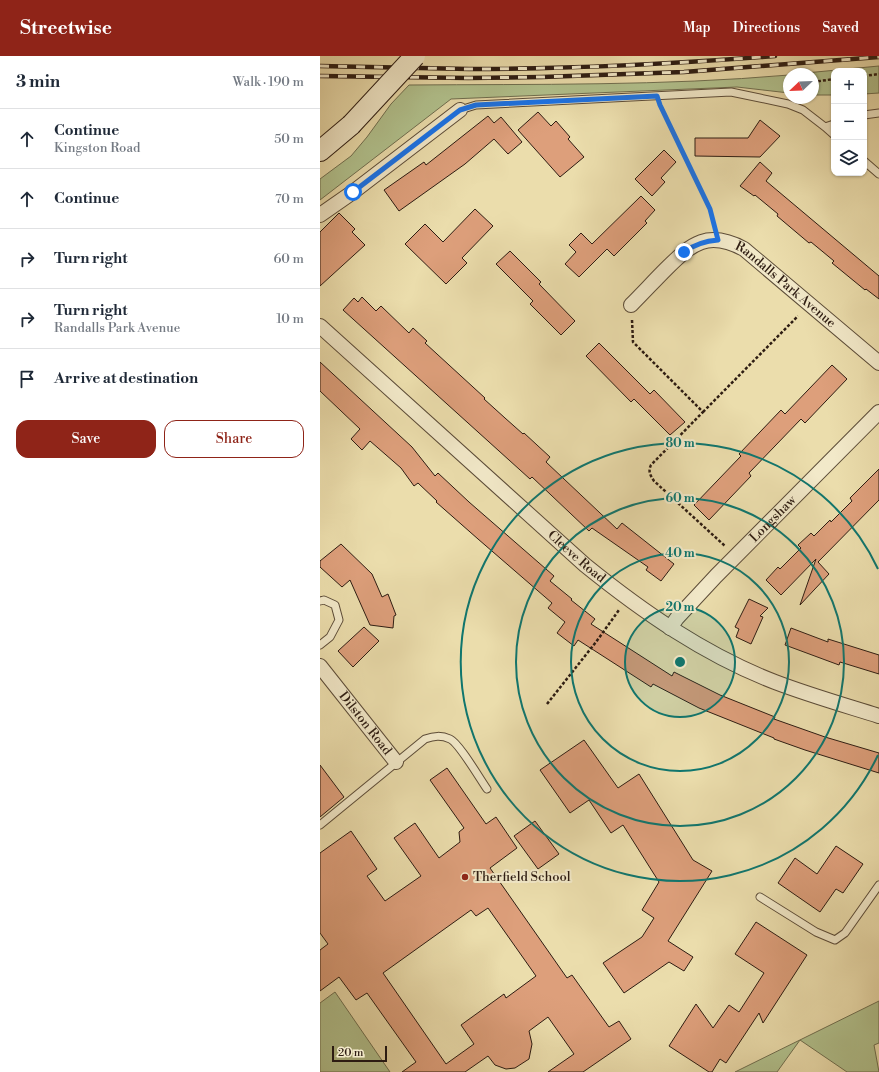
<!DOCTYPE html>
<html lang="en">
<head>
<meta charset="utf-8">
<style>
	:root { --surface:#fff; --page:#f6f6f7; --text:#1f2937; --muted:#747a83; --line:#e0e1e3; --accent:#8f2418 }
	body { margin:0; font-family:"Libre Bodoni",serif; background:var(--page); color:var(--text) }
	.controls { position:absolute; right:12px; top:12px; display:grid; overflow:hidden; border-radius:8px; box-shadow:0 1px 3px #0004 }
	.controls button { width:36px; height:36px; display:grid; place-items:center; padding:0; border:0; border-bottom:1px solid var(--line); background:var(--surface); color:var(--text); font:20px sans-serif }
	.compass { position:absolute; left:463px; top:12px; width:36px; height:36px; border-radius:50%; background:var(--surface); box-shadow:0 1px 3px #0004; rotate:247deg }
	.scale { position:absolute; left:12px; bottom:10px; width:55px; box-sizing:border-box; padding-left:4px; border:2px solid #2d1c12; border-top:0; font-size:11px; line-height:14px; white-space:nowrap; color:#2d1c12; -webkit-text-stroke:3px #f2e9c9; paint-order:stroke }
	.stop { position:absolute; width:12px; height:12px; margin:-9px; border:3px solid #1a73e8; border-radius:50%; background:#fff }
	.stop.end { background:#1a73e8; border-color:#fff; box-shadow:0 1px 4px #0008 }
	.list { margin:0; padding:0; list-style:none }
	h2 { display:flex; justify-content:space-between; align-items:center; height:52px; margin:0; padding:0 16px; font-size:17px }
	h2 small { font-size:13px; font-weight:400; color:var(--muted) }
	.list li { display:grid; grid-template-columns:26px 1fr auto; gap:12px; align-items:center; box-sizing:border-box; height:60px; padding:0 16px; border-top:1px solid var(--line) }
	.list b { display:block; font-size:15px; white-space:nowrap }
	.list p { margin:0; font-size:13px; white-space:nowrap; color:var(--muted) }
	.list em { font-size:13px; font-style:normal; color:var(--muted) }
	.actions { display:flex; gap:8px; padding:12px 16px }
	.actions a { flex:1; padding:9px 0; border:1px solid var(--accent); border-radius:12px; text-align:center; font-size:14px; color:var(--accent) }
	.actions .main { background:var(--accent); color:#fff }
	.icon { flex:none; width:22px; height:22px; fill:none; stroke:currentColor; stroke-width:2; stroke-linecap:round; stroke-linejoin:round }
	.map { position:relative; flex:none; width:559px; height:1016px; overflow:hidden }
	header { display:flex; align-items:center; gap:24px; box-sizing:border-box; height:56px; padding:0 20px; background:var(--accent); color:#fff }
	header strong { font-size:19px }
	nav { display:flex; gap:22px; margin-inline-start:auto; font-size:14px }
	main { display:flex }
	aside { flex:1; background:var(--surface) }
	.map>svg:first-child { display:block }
	.green { fill:#b2c28e; stroke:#706f50 }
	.building { fill:#dd9f7b; stroke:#2d1c12; fill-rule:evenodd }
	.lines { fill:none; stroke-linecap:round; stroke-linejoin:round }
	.lane-casing { stroke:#5c4c38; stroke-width:9 }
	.street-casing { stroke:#5c4c38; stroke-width:16 }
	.secondary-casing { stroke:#2d1c12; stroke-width:22 }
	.path { stroke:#2d1c12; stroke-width:2.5; stroke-dasharray:3 2; stroke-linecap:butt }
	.lane { stroke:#f2e9c9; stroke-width:7 }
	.street { stroke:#f2e9c9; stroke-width:14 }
	.secondary { stroke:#f2e9c9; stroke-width:20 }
	.rail-casing { stroke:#2d1c12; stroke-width:4.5 }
	.rail { stroke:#f2e9c9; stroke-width:3; stroke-dasharray:9; stroke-linecap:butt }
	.secondary-bridge-casing { stroke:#2d1c12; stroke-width:22; stroke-linecap:butt }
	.secondary-bridge { stroke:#f2e9c9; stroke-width:20 }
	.route { stroke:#1a73e8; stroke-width:5 }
	.ring { fill:none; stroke:#0f766e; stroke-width:2 }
	.poi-dot { fill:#8f2418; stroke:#f2e9c9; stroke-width:1.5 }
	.labels { text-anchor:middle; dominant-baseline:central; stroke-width:4; stroke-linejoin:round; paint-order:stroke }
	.street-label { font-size:13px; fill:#2d1c12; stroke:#f2e9c9 }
	.poi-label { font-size:13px; fill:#2d1c12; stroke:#f2e9c9; text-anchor:start }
	.centre { fill:#0f766e; stroke:#f2e9c9; stroke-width:2 }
	.ring-label { font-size:12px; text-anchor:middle; font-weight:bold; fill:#0f766e; stroke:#f2e9c9; stroke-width:4; stroke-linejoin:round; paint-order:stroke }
</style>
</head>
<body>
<header>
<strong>Streetwise</strong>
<nav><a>Map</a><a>Directions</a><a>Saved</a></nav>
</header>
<main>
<aside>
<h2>3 min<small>Walk · 190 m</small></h2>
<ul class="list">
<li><svg class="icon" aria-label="ahead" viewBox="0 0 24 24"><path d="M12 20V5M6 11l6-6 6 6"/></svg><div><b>Continue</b><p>Kingston Road</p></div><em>50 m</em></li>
<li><svg class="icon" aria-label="ahead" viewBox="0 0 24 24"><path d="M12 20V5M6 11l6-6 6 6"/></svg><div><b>Continue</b></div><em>70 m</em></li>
<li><svg class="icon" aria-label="right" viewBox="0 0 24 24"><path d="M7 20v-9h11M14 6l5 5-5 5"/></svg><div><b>Turn right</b></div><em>60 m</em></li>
<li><svg class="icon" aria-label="right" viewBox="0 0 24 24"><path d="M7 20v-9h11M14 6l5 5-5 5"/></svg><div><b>Turn right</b><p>Randalls Park Avenue</p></div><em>10 m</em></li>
<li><svg class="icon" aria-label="arrive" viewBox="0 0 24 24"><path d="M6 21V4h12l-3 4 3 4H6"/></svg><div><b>Arrive at destination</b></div></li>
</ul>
<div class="actions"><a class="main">Save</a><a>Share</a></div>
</aside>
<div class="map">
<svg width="559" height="1016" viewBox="0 0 559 1016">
	<rect width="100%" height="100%" fill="#ebddac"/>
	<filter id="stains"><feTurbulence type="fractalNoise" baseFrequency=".005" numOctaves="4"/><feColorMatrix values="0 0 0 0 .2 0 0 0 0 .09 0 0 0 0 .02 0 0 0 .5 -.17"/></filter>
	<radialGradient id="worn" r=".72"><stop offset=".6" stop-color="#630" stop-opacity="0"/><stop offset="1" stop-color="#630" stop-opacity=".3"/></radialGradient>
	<!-- green -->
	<path class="green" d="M559 10V37L544 38V15H514V39H493V18H475Z
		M469 19V37L417 31 131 43 0 144V123L31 100 47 81 71 48 89 29C215 28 343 30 469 19Z
		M15 936 70 1016H0V947Z
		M559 945V987L554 989 559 1016H527L480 984 457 1016H415Z"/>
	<!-- building -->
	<path class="building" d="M218 56 231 70 236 65 250 81 248 83 264 101 240 121 198 74Z
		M168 60 174 67 181 61 202 86 188 98 174 83 145 108 79 155 64 134 104 106 106 109Z
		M440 64 460 80 440 101 375 100V82H428Z
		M344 94 356 106 341 122 345 126 332 140 315 123Z
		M440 106 452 117 446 125 559 220V243L546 233 545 234 512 207 514 205 491 186 489 187 457 160 458 158 435 139 434 140 420 130Z
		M321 140 335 154 325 165 327 167 294 200 287 193 259 221 245 208 256 196 249 189 261 177 272 188Z
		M155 153 173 170 142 202 147 207 126 228 85 188 105 168 123 186Z
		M19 157 35 173 32 176 45 189 0 230V176Z
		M190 195 221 226 219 228 255 265 241 279 210 248 213 245 176 208Z
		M42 241 56 255 61 250 89 277 93 272 107 285 105 287 165 342 164 343 185 362 203 378 204 377 230 401 226 406 297 473 302 467 354 508 341 525 326 514 328 511 272 472 269 475 212 421 210 423 23 254 34 242 38 246Z
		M279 287 330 338 334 334 365 366 350 379 314 343 311 346 266 300Z
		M0 306 92 391 115 420 118 417 149 446 234 520 230 525 252 543 251 544 275 563 271 568 352 620 354 616 400 639 455 661 454 663 505 681 559 697V717L485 694 454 683V682L379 652 333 628 331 631 258 584 254 590 237 577 245 566 228 552 232 547 158 483 116 446 117 445 98 427 94 430 81 412 50 385 42 394 31 383 40 373 0 335Z
		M512 309 527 323 485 367 481 363 429 417 431 420 389 464 374 449 421 400 419 398 461 354 465 358Z
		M559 413V444L498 506 509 518 480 549 496 503 461 539 446 524 458 511 460 513 481 492 478 489 491 477 494 480 510 464 511 466 532 445 530 442Z
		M21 488 52 518 62 541 68 538 76 559 74 560 73 572 50 569 30 524 22 531 0 511V505Z
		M429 543 448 552 440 560 443 561 431 588 416 581 419 573 415 571Z
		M44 571 59 585 33 611 18 595Z
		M471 572 508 586V583L559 599V618L520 606 519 609 465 589Z
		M264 684 298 732 319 718 373 804 392 815 348 885 373 901 364 915 349 906 304 937 283 907 322 881 334 862 322 854 339 826 303 769 291 777 269 744 250 757 220 714Z
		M0 709 24 741 0 761Z
		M127 712 166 768 176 761 197 792 170 812 247 922 252 919 289 971 299 965 311 983 263 1016H228L254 998 228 961 209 975 212 988 209 1003 195 1012 186 1013 175 1009 168 1000 145 1016H82L96 1006 47 937 36 944 19 921 0 935V894L8 888 0 877V797L31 775 57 813 47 820 65 845 101 820 74 782 95 767 119 802 140 786 139 776 144 772 110 724ZM168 852 216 920 186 942 184 938 141 969 154 988 126 1008 63 917 151 854 156 860Z
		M215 765 239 798 218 813 194 780Z
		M516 790 543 808 523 837 516 833 500 856 458 827 475 802 497 818Z
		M436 866 487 899 443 967 439 957 406 1007 400 1003 392 1016H389L349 990 376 948 393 972 409 949 419 956 444 917 415 898Z"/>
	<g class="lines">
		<!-- lane casing -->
		<g class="lane-casing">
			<path id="lane" d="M140 54 156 49 411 36 468 48 483 54 505 71 514 68
				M544 59 559 57
				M505 71 514 79
				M544 105 559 118
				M0 545 4 544 15 549 19 564 10 581 0 589
				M0 769 105 683C114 680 121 679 130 683 139 687 160 723 167 733
				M440 841 496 876 515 884 525 877 559 829"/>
		</g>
		<!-- street casing -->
		<g class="street-casing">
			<g id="street">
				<path d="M0 159 33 136 140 54"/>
				<path id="s1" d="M311 249C323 237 334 225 346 213 372 187 388 174 424 193L559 307"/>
				<path id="s2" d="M0 270 265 509C323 556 385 599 455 626 489 639 524 649 559 660"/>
				<path id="s3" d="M350 572 357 562 396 520 559 356"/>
				<path id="s4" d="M0 610 76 706"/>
			</g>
		</g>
		<!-- secondary casing -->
		<g class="secondary-casing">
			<path id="secondary" d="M0 95 31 69"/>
		</g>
		<!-- path -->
		<path class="path" d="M544 20 559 18
			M493 26 514 23
			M342 52 390 153 394 168
			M312 264 313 286 383 356 331 409C328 415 330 419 334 425L405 490
			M383 356 478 260
			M227 648 276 586 299 554"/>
		<!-- lane -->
		<use href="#lane" class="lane"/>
		<!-- street -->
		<use href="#street" class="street"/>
		<!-- secondary -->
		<use href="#secondary" class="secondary"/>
		<!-- rail casing -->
		<g class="rail-casing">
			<path id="rail" d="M0 10C50 11 99 12 149 13 251 13 353 8 455 0
				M0 20 148 22 222 21 364 16 559 1"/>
		</g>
		<!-- rail -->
		<use href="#rail" class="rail"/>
		<!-- secondary-bridge casing -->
		<g class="secondary-bridge-casing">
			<path id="secondary-bridge" d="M31 69 95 0"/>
		</g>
		<!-- secondary-bridge -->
		<use href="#secondary-bridge" class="secondary-bridge"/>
	</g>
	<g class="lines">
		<!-- route -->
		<path class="route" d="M33 136 140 54 156 49 337 40 340 49 390 153 398 184C385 185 375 188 364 196"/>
	</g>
	<!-- distance rings -->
	<circle cx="360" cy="606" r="55" fill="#0f766e" fill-opacity=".12"/>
	<g class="ring">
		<circle cx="360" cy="606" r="55"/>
		<circle cx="360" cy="606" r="109"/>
		<circle cx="360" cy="606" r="164"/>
		<path d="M558 699A219 219 0 1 1 558 513"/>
	</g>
	<!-- markers -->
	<circle class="poi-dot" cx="145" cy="821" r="4"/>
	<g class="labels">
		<!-- street labels -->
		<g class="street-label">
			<text stroke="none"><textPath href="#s1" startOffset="194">Randalls Park Avenue</textPath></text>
			<text stroke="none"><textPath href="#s3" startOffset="150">Longshaw</textPath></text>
			<text stroke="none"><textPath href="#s2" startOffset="345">Cleeve Road</textPath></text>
			<text stroke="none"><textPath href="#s4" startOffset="73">Dilston Road</textPath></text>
		</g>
		<!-- poi labels -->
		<g class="poi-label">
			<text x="153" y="821">Therfield School</text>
		</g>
	</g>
	<circle cx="360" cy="606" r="6" class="centre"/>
	<g class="ring-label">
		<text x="360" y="391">80 m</text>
		<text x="360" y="446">60 m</text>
		<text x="360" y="501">40 m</text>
		<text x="360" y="555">20 m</text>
	</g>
	<rect width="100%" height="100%" filter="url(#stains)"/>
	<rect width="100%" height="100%" fill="url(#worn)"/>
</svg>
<div class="controls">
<button>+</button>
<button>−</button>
<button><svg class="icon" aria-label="layers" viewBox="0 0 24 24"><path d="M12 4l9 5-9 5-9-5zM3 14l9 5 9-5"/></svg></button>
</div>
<svg class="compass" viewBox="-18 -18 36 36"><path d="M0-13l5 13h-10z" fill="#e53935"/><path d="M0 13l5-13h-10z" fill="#747a83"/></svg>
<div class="scale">20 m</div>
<div class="stop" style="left:33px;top:136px"></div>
<div class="stop end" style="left:364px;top:196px"></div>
</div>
</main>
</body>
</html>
